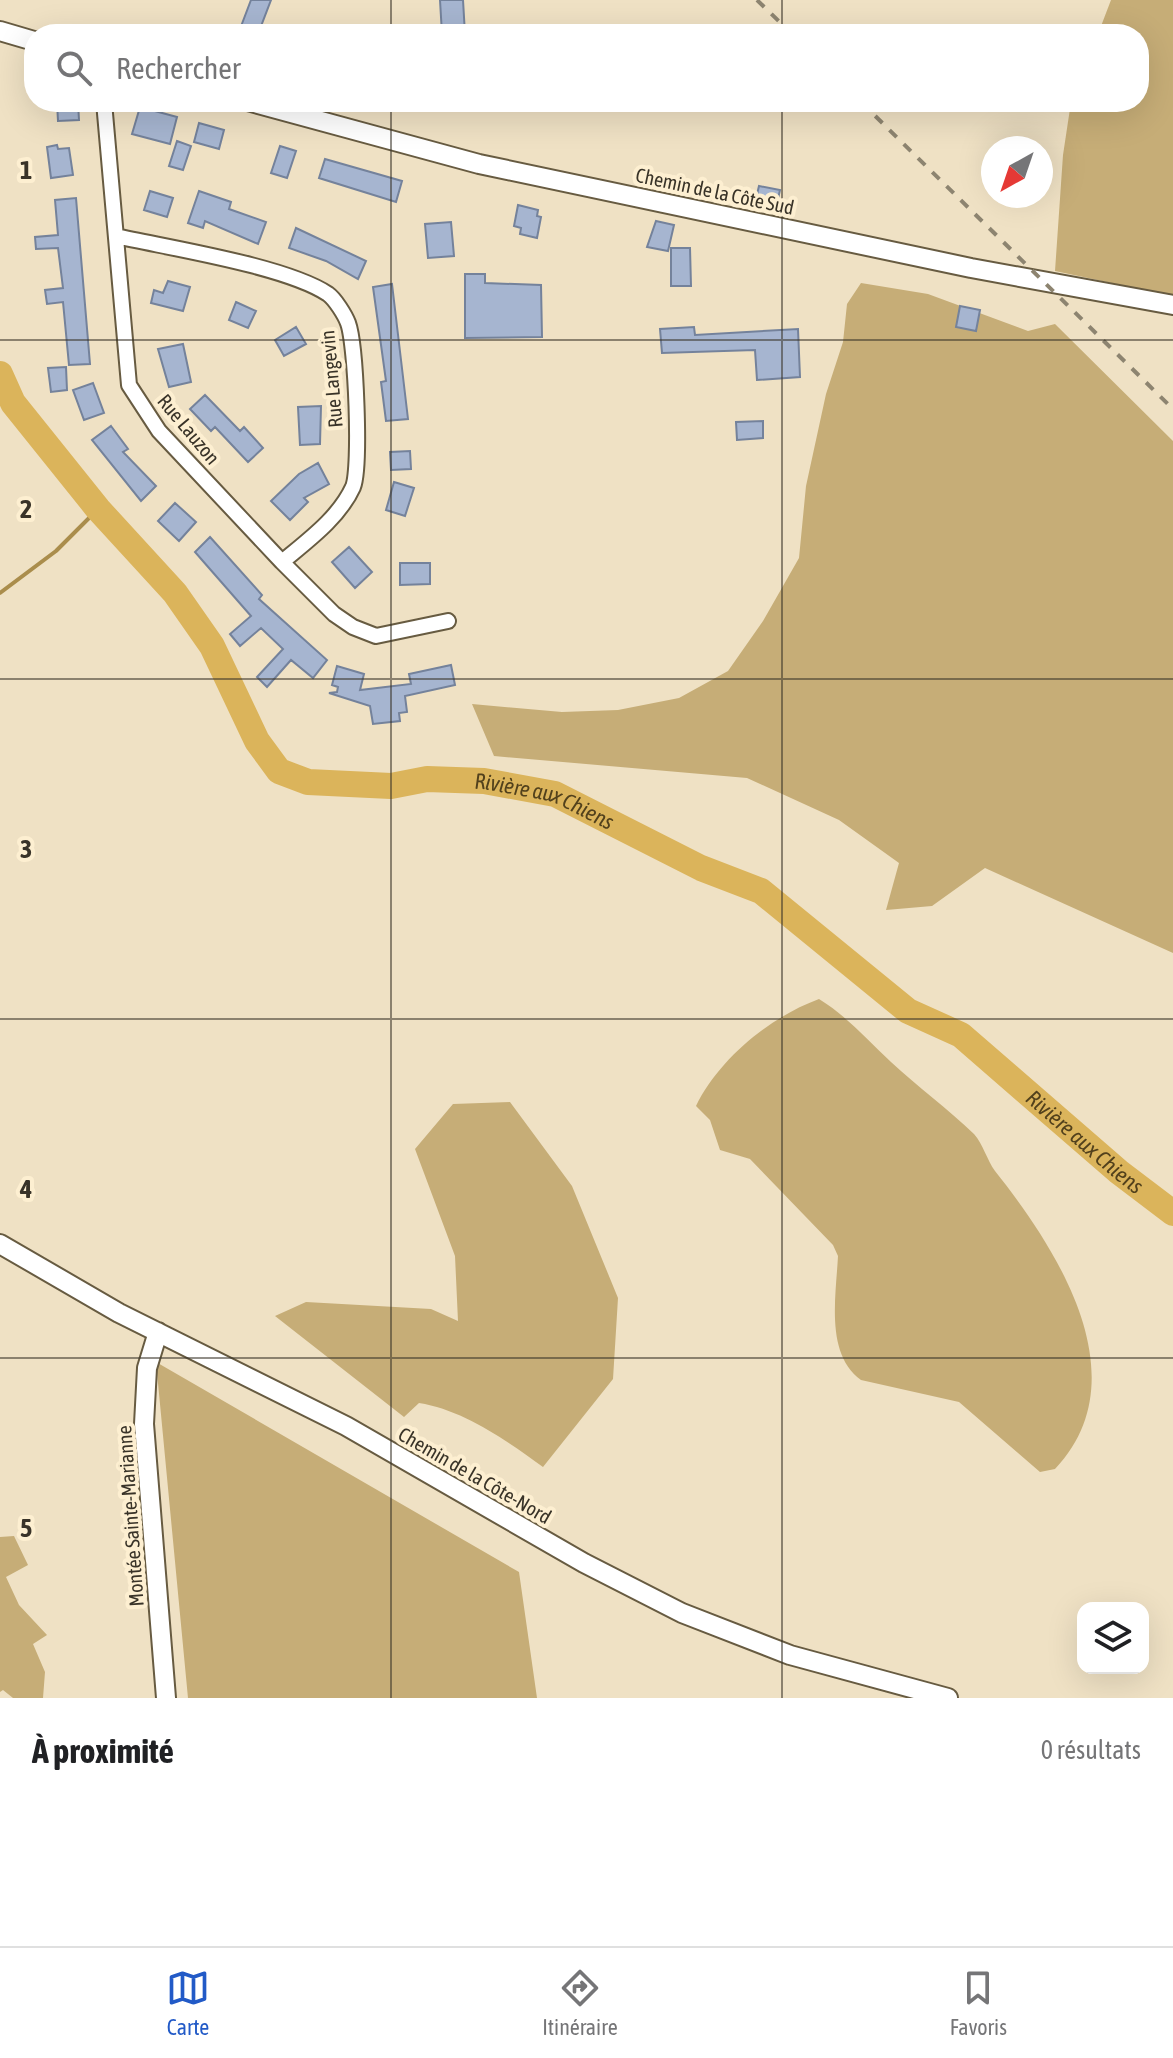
<!DOCTYPE html>
<html lang="fr">
<head>
<meta charset="utf-8">
<style>
	:root { --surface:#fff; --page:#f2f2f2; --text:#202124; --muted:#757577; --line:#e0e0e0; --accent:#225ac7 }
	body { margin:0; font-family:"Asap Condensed",sans-serif; background:var(--page); color:var(--text) }
	.controls { position:absolute; right:24px; bottom:24px; display:grid; overflow:hidden; border-radius:16px; box-shadow:0 8px 32px #0002 }
	.controls button { width:72px; height:72px; display:grid; place-items:center; padding:0; border:0; border-bottom:2px solid var(--line); background:var(--surface); color:var(--text); font:40px sans-serif }
	.compass { position:absolute; left:981px; top:136px; width:72px; height:72px; border-radius:50%; background:var(--surface); box-shadow:0 8px 32px #0002; rotate:220deg }
	.list { margin:0; padding:0; list-style:none }
	h2 { display:flex; justify-content:space-between; align-items:center; height:104px; margin:0; padding:0 32px; font-size:34px }
	h2 small { font-size:26px; font-weight:400; color:var(--muted) }
	.icon { flex:none; width:44px; height:44px; fill:none; stroke:currentColor; stroke-width:2; stroke-linecap:round; stroke-linejoin:round }
	.map { position:relative; flex:none; width:1173px; height:1698px; overflow:hidden }
	.search { position:absolute; background:var(--surface); box-shadow:0 8px 32px #0002; left:24px; right:24px; top:24px; height:88px; display:flex; align-items:center; gap:20px; box-sizing:border-box; padding:0 28px; border-radius:32px; color:var(--muted); font-size:30px }
	.sheet { height:248px; background:var(--surface) }
	nav { display:flex; justify-content:space-around; align-items:center; box-sizing:border-box; height:112px; border-top:2px solid var(--line); background:var(--surface); font-size:22px; color:var(--muted) }
	nav a { display:grid; justify-items:center; gap:4px }
	nav .on { color:var(--accent) }
	.map>svg:first-child { display:block }
	.green { fill:#c6ad77 }
	.lines { fill:none; stroke-linecap:round; stroke-linejoin:round }
	.stream { stroke:#aa8d4c; stroke-width:4 }
	.river { stroke:#dbb45b; stroke-width:26 }
	.building { fill:#a6b5d0; stroke:#74829b; stroke-width:2 }
	.minor-casing { stroke:#675b41; stroke-width:18 }
	.tertiary-casing { stroke:#675b41; stroke-width:22 }
	.minor { stroke:#fff; stroke-width:14 }
	.tertiary { stroke:#fff; stroke-width:18 }
	.rail { stroke:#8d8470; stroke-width:4; stroke-dasharray:10 10; stroke-linecap:butt }
	.grid { fill:none; stroke:#393328; stroke-width:2; stroke-opacity:0.55 }
	.labels { text-anchor:middle; dominant-baseline:central; stroke-width:8; stroke-linejoin:round; paint-order:stroke }
	.street-label { font-size:20px; fill:#393328; stroke:#fdefd1 }
	.water-label { font-size:22px; font-style:italic; fill:#52411c; stroke:#fdefd1 }
	.grid-label { font-size:26px; text-anchor:middle; font-weight:bold; fill:#393328; stroke:#fdefd1; stroke-width:8; stroke-linejoin:round; paint-order:stroke }
</style>
</head>
<body>
<div class="map">
<svg width="1173" height="1698" viewBox="0 0 1173 1698">
	<rect width="100%" height="100%" fill="#efe1c4"/>
	<!-- green -->
	<path class="green" d="M1111 0H1173V296L1055 271 1063 155 1071 102H1139V34H1098Z
		M861 283 928 294 1028 331 1055 324 1173 441V953L985 868 932 906 886 910 899 863 839 820 747 778 494 756 472 704 562 712 618 710 679 698 728 671 763 621 799 558 806 486 826 394 843 342 847 304Z
		M819 999C847 1016 867 1040 891 1062 918 1087 948 1109 974 1134 983 1144 987 1160 995 1171 1057 1249 1141 1378 1055 1469L1040 1472 959 1402 861 1380C825 1354 836 1296 838 1256L833 1245 750 1159 720 1150 710 1120 696 1106C719 1059 770 1017 819 999Z
		M510 1102 572 1186 618 1298 613 1379 543 1467C507 1441 464 1410 419 1403L404 1417 275 1316 306 1302 431 1309 458 1321 455 1256 415 1149 453 1104Z
		M156 1362 519 1572 537 1698H188Z
		M14 1536 28 1565 6 1577 19 1605 47 1635 33 1644 45 1672 43 1698H13L3 1690 0 1692V1537Z"/>
	<g class="lines">
		<!-- stream -->
		<path class="stream" d="M0 593 56 551 98 509"/>
		<!-- river -->
		<path class="river" id="s1" d="M0 374 13 403 98 509 175 593 212 646 257 741 279 771 308 782 391 786 427 779 484 781 555 794 701 868 761 891 908 1011 961 1035 1119 1172 1173 1213"/>
	</g>
	<!-- building -->
	<path class="building" d="M251 0H271L258 34 240 29Z
		M440 0H463L465 34H442Z
		M57 102H78L79 120 58 121Z
		M140 107 177 117 170 144 132 134Z
		M199 123 224 130 219 149 194 142Z
		M177 141 191 146 183 170 169 166Z
		M57 145 58 149 69 148 73 175 51 178 47 147Z
		M280 146 296 151 287 178 271 173Z
		M325 159 402 181 396 202 319 178Z
		M759 186 780 190 775 212 754 207Z
		M150 191 173 198 167 217 144 210Z
		M199 191 231 202 229 209 266 222 258 244 205 221 203 228 188 223Z
		M76 198 90 364 69 365 63 302 47 304 45 290 63 288 58 248 36 249 35 237 58 235 55 200Z
		M518 205 538 210 537 216 541 217 537 238 520 234 521 228 514 226Z
		M656 221 674 225 668 251 647 247Z
		M451 222 454 256 428 258 425 224Z
		M296 228 366 261 358 279 326 261 289 248Z
		M671 248H690L691 286H671Z
		M465 274H485V283L541 285 542 337 465 338Z
		M168 281 190 287 183 311 151 303 154 290 163 293Z
		M392 284 408 419 386 421 381 382 386 381 373 287Z
		M236 302 256 311 248 328 229 320Z
		M960 306 980 310 976 331 956 327Z
		M296 327 306 344 284 356 275 340Z
		M694 327 695 335 798 329 800 377 757 380 755 350 662 353 660 329Z
		M183 344 191 382 169 387 158 349Z
		M66 367 67 390 51 392 48 368Z
		M93 383 104 413 84 420 73 390Z
		M205 395 240 431 244 427 263 448 248 462 215 427 211 431 190 409Z
		M321 406 320 444 300 445 298 407Z
		M763 421V438L737 440 736 422Z
		M111 426 128 449 123 452 156 486 141 501 92 440Z
		M410 451 411 469 391 470 390 452Z
		M318 463 329 484 304 498 308 502 290 520 271 501 299 474Z
		M394 482 414 488 405 516 386 510Z
		M175 503 196 522 179 541 158 521Z
		M210 537 262 595 259 599 327 660 313 678 291 660 267 687 257 677 283 649 261 628 240 646 230 634 251 616 195 552Z
		M349 547 372 572 355 588 332 562Z
		M400 563H430V584L400 585Z
		M451 665 455 685 405 696 407 712 399 713 400 721 373 724 370 706 329 693 337 692 338 687 332 685 337 666 364 674 360 690 411 684 409 674Z"/>
	<g class="lines">
		<!-- minor casing -->
		<g class="minor-casing">
			<path id="minor" d="M104 102 129 385 159 431 282 562 334 614 353 627 376 636 448 621
				M116 236C169 248 286 266 328 294 335 299 345 315 348 323 356 345 361 467 353 487 339 518 307 541 282 562"/>
		</g>
		<!-- tertiary casing -->
		<g class="tertiary-casing">
			<path id="tertiary" d="M0 31 34 41
				M251 102 479 164 971 268 1173 305
				M0 1244 119 1313 346 1426 584 1563 682 1613 790 1655 948 1698
				M158 1332 147 1368 144 1424 166 1698"/>
		</g>
		<!-- minor -->
		<use href="#minor" class="minor"/>
		<!-- tertiary -->
		<use href="#tertiary" class="tertiary"/>
		<!-- rail -->
		<path class="rail" d="M757 0 792 34
			M861 102 1173 409"/>
	</g>
	<!-- grid -->
	<path class="grid" d="M391 0V34M782 0V34M391 102V1698M782 102V1698M0 340H1173M0 679H1173M0 1019H1173M0 1358H1173"/>
	<g class="labels">
		<!-- street labels -->
		<g class="street-label">
			<text transform="translate(715 191) rotate(12)">Chemin de la Côte Sud</text>
			<text transform="translate(331 379) rotate(-95)">Rue Langevin</text>
			<text transform="translate(189 429) rotate(50)">Rue Lauzon</text>
			<text transform="translate(475 1475) rotate(30)">Chemin de la Côte-Nord</text>
			<text transform="translate(130 1516) rotate(-94)">Montée Sainte-Marianne</text>
		</g>
		<!-- water labels -->
		<g class="water-label">
			<text stroke="none"><textPath href="#s1" startOffset="760">Rivière aux Chiens</textPath></text>
			<text stroke="none"><textPath href="#s1" startOffset="1408">Rivière aux Chiens</textPath></text>
		</g>
	</g>
	<g class="grid-label">
		<text x="26" y="179">1</text>
		<text x="26" y="518">2</text>
		<text x="26" y="858">3</text>
		<text x="26" y="1198">4</text>
		<text x="26" y="1537">5</text>
	</g>
</svg>
<div class="controls">
<button><svg class="icon" aria-label="layers" viewBox="0 0 24 24"><path d="M12 4l9 5-9 5-9-5zM3 14l9 5 9-5"/></svg></button>
</div>
<svg class="compass" viewBox="-18 -18 36 36"><path d="M0-13l5 13h-10z" fill="#e53935"/><path d="M0 13l5-13h-10z" fill="#757577"/></svg>
<div class="search"><svg class="icon" aria-label="search" viewBox="0 0 24 24"><circle cx="10" cy="10" r="6"/><path d="M15 15l6 6"/></svg>Rechercher</div>
</div>
<section class="sheet">
<h2>À proximité<small>0 résultats</small></h2>
<ul class="list">
</ul>
</section>
<nav>
<a class="on"><svg class="icon" aria-label="map" viewBox="0 0 24 24"><path d="M3 6l6-2 6 2 6-2v14l-6 2-6-2-6 2zM9 4v14M15 6v14"/></svg>Carte</a>
<a><svg class="icon" aria-label="directions" viewBox="0 0 24 24"><path d="M12 3l9 9-9 9-9-9zM9 14v-3h6M13 9l2 2-2 2"/></svg>Itinéraire</a>
<a><svg class="icon" aria-label="saved" viewBox="0 0 24 24"><path d="M7 4h10v16l-5-4-5 4z"/></svg>Favoris</a>
</nav>
</body>
</html>
